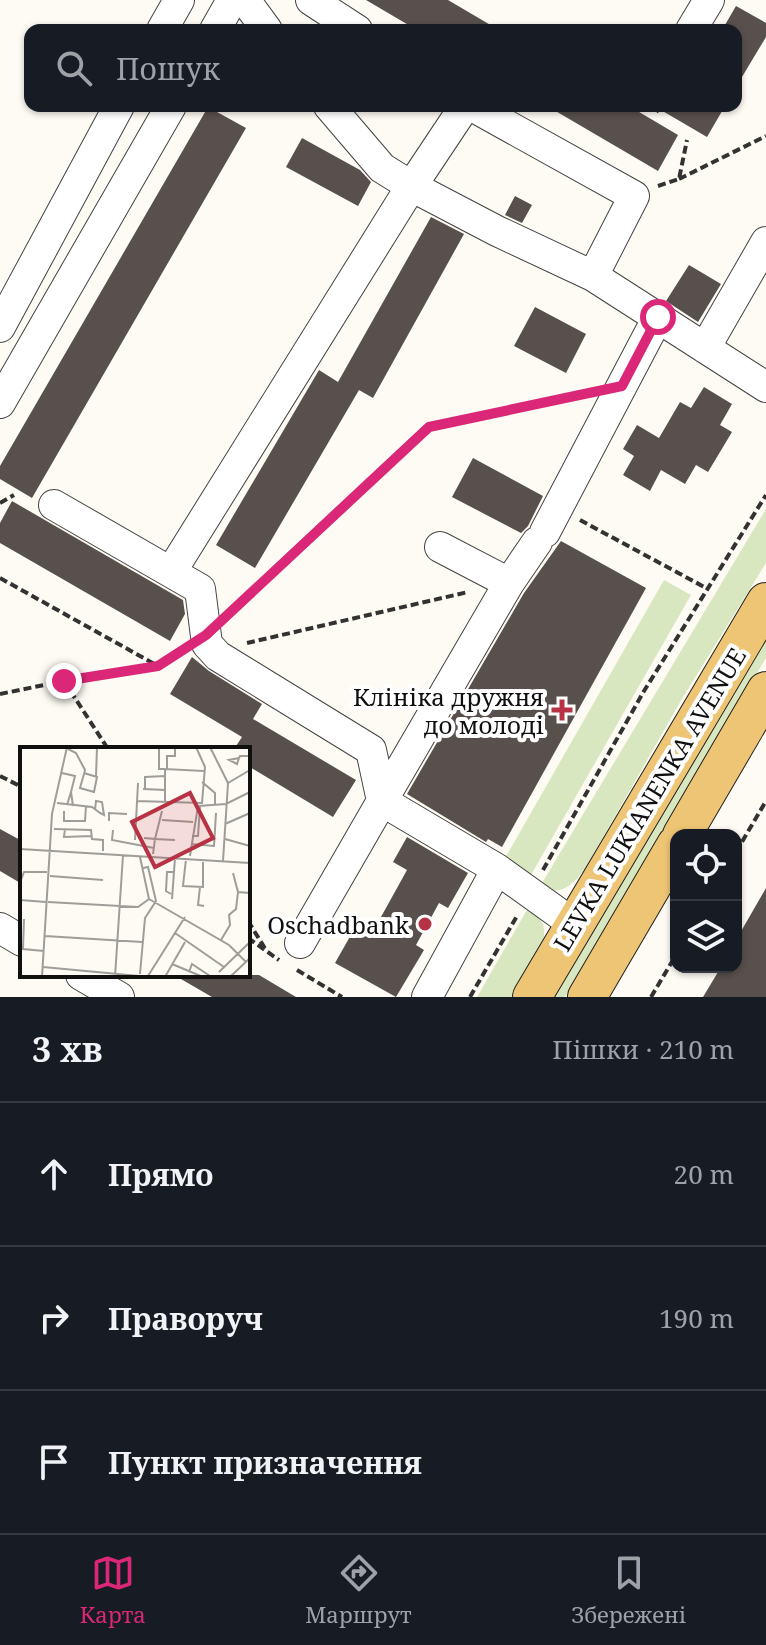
<!DOCTYPE html>
<html lang="uk">
<head>
<meta charset="utf-8">
<style>
	:root { --surface:#171b24; --page:#242831; --text:#f1f3f6; --muted:#9ea1a6; --line:#363941; --accent:#db2777 }
	body { margin:0; font-family:"Noto Serif",serif; background:var(--page); color:var(--text) }
	.controls { position:absolute; right:24px; bottom:24px; display:grid; overflow:hidden; border-radius:16px; box-shadow:0 2px 6px #0004 }
	.controls button { width:72px; height:72px; display:grid; place-items:center; padding:0; border:0; border-bottom:2px solid var(--line); background:var(--surface); color:var(--text); font:40px sans-serif }
	.stop { position:absolute; width:24px; height:24px; margin:-18px; border:6px solid #db2777; border-radius:50%; background:#fff }
	.stop.end { background:#db2777; border-color:#fff; box-shadow:0 2px 8px #0008 }
	.list { margin:0; padding:0; list-style:none }
	h2 { display:flex; justify-content:space-between; align-items:center; height:104px; margin:0; padding:0 32px; font-size:34px }
	h2 small { font-size:26px; font-weight:400; color:var(--muted) }
	.list li { display:grid; grid-template-columns:52px 1fr auto; gap:24px; align-items:center; box-sizing:border-box; height:144px; padding:0 32px; border-top:2px solid var(--line) }
	.list b { display:block; font-size:30px; white-space:nowrap }
	.list em { font-size:26px; font-style:normal; color:var(--muted) }
	.icon { flex:none; width:44px; height:44px; fill:none; stroke:currentColor; stroke-width:2; stroke-linecap:round; stroke-linejoin:round }
	.map { position:relative; flex:none; width:766px; height:997px; overflow:hidden }
	.search { position:absolute; background:var(--surface); box-shadow:0 2px 6px #0004; left:24px; right:24px; top:24px; height:88px; display:flex; align-items:center; gap:20px; box-sizing:border-box; padding:0 28px; border-radius:16px; color:var(--muted); font-size:30px }
	.sheet { height:536px; background:var(--surface) }
	nav { display:flex; justify-content:space-around; align-items:center; box-sizing:border-box; height:112px; border-top:2px solid var(--line); background:var(--surface); font-size:22px; color:var(--muted) }
	nav a { display:grid; justify-items:center; gap:4px }
	nav .on { color:var(--accent) }
	.map>svg:first-child { display:block }
	.green { fill:#d8e7bf }
	.building { fill:#58504d }
	.lines { fill:none; stroke-linecap:round; stroke-linejoin:round }
	.minor-casing { stroke:#434343; stroke-width:32 }
	.major-casing { stroke:#212121; stroke-width:40 }
	.path { stroke:#323232; stroke-width:4; stroke-dasharray:8 4; stroke-linecap:butt }
	.minor { stroke:#fff; stroke-width:30 }
	.major { stroke:#eec574; stroke-width:38 }
	.route { stroke:#db2777; stroke-width:10 }
	.poi-dot { fill:#b63244; stroke:#fff; stroke-width:3 }
	.labels { text-anchor:middle; dominant-baseline:central; stroke-width:8; stroke-linejoin:round; paint-order:stroke }
	.poi-label { font-size:24px; fill:#101010; stroke:#fff; text-anchor:end }
	.street-label { font-size:24px; fill:#101010; stroke:#fff }
	.inset-road { fill:none; stroke:#9f9d99; stroke-width:2 }
	.view { fill:#b63244; fill-opacity:0.15; stroke:#b63244; stroke-width:4 }
	.inset-edge { fill:none; stroke:#101010; stroke-width:4 }
</style>
</head>
<body>
<div class="map">
<svg width="766" height="997" viewBox="0 0 766 997">
	<rect width="100%" height="100%" fill="#fefbf4"/>
	<!-- green -->
	<path class="green" d="M766 509V563L683 697 585 869C571 886 562 896 539 888Z
		M664 580 691 595 527 882 500 867Z
		M766 638V658L565 997H553Z
		M528 908C566 930 527 971 512 997H477Z"/>
	<!-- building -->
	<path class="building" d="M366 0H448L499 30H417Z
		M736 6 766 23V37L736 87V30H722Z
		M547 106H629L678 135 658 171Z
		M654 106H725L707 137Z
		M208 107 246 128 32 498 0 479V466Z
		M302 138 360 170 371 182 358 206 286 167Z
		M515 196 532 205 522 223 505 215Z
		M431 217 464 234 373 398 359 390 255 568 216 545 319 370 338 382Z
		M689 265 721 284 698 322 666 301Z
		M535 307 586 334 566 373 514 346Z
		M704 387 732 404 720 425 732 432 708 472 696 465 685 484 661 470 650 491 623 475 634 456 623 449 637 425 659 438 680 402 691 408Z
		M473 458 543 496 528 526 521 533 452 497Z
		M12 501 183 600 185 614 170 641 0 543V523Z
		M561 541 646 588 502 847 488 839 486 842 407 794 524 593Z
		M192 657 209 671 262 704 253 719 356 780 333 817 248 766V749H234L242 737 170 694Z
		M0 829 22 841V884L0 871Z
		M407 837 468 873 448 908 439 903 416 945 424 950 396 997 335 963 356 926 371 935 407 870 393 862Z
		M766 888V997H703L721 967H736V940Z
		M174 975H259L296 997H212Z"/>
	<g class="lines">
		<!-- minor casing -->
		<g class="minor-casing">
			<path id="minor" d="M245 0 267 30
				M311 0 357 30
				M162 30 179 0
				M215 30 232 0
				M691 30 709 0
				M329 106 382 168 411 186 497 231 593 276 766 387
				M472 106 634 196 593 276
				M0 327 119 106
				M705 348 766 242
				M0 403 171 106
				M54 505 200 589 207 644 218 656 371 750 382 801 509 583 537 542
				M545 532 658 317
				M440 547 509 583
				M171 572 407 193 465 106
				M0 928 22 941
				M300 943 382 801 497 869 575 925
				M81 975 119 997
				M427 997 497 869"/>
		</g>
		<!-- major casing -->
		<g class="major-casing">
			<path id="major" d="M682 835 766 691
				M532 997 766 602
				M587 997 676 845"/>
		</g>
		<!-- path -->
		<path class="path" d="M654 106 659 112
			M679 179 766 136
			M658 186 679 179 687 140
			M0 503 14 495
			M580 520 708 589
			M0 578 158 666 182 651
			M230 613 429 427 588 393
			M247 643 468 592
			M64 681 108 749
			M0 694 64 681 155 666
			M0 776 22 787
			M736 852 766 801
			M543 870 644 691 766 495
			M248 921 266 950
			M248 938 279 960
			M297 970 342 997
			M470 997 517 916
			M651 997 676 955"/>
		<!-- minor -->
		<use href="#minor" class="minor"/>
		<!-- major -->
		<use href="#major" class="major"/>
	</g>
	<g class="lines">
		<!-- route -->
		<path class="route" d="M64 681 158 666 206 635 429 427 622 386 658 317"/>
	</g>
	<!-- markers -->
	<g class="poi-dot">
		<path d="M558 698h8v8h8v8h-8v8h-8v-8h-8v-8h8z"/>
		<circle cx="425" cy="924" r="8"/>
	</g>
	<g class="labels">
		<!-- poi labels -->
		<g class="poi-label">
			<text x="544" y="696">Клініка дружня<tspan x="544" dy="28">до молоді</tspan></text>
			<text x="409" y="924">Oschadbank</text>
		</g>
		<!-- street labels -->
		<g class="street-label">
			<text transform="translate(649 799) rotate(-59)">LEVKA LUKIANENKA AVENUE</text>
		</g>
	</g>
	<!-- overview -->
	<g transform="translate(20 747)">
		<rect width="230" height="230" fill="#fefbf4"/>
		<path class="inset-road" d="M139 0V22H145M190 0 208 36 203 114M48 2 56 6 65 23 64 27 60 41 74 45 77 30 64 26M219 11 209 13 217 17 219 11 220 9H230M147 22V9H155V0M42 26 55 29 51 45M145 29V22L184 24M76 30 77 0M182 35 195 46V57M208 36 230 23M123 42 145 43V55M125 42V30L145 29V43M117 54 182 56 185 20 176 0M37 56 72 60 80 66 84 68 82 55 76 54 75 63M47 58 51 45 53 59M44 64V74H65L66 59M142 64 135 92 155 93M142 73 173 75M89 74V66L107 67M205 77 230 66M34 82 71 83 72 92 83 93V104M45 82 44 90 72 89M93 83 92 93 134 101M172 89H178L180 60M124 91 135 92 133 107M205 92 230 99M115 93 118 36M171 97 194 99 196 66M0 102 230 116M170 109 178 59 206 57 230 45M166 112 163 139 183 140V113M213 126 218 145 230 146M30 129 83 133M1 133 4 125H27M180 140 178 158 184 159M151 147 146 144 147 125H154M129 152 209 198 226 215M152 152 155 111M0 153 26 155M28 155 118 160 129 152 120 110M4 172 3 202 24 204M155 186 204 220M25 189 122 195M201 193 210 178 209 168 216 162 218 145M152 217 183 230M23 220 130 230M169 225 172 217 190 229M199 225 230 195M120 227 125 171 136 154 128 120 123 121M128 229 165 170M22 230 32 67 47 0M95 230 103 108M145 230 165 195M210 230 230 211"/>
		<path class="view" d="M170 46 193 91 135 120 112 75Z"/>
		<rect width="230" height="230" class="inset-edge"/>
	</g>
</svg>
<div class="controls">
<button><svg class="icon" aria-label="locate" viewBox="0 0 24 24"><circle cx="12" cy="12" r="6"/><path d="M12 2v4M12 18v4M2 12h4M18 12h4"/></svg></button>
<button><svg class="icon" aria-label="layers" viewBox="0 0 24 24"><path d="M12 4l9 5-9 5-9-5zM3 14l9 5 9-5"/></svg></button>
</div>
<div class="stop" style="left:658px;top:317px"></div>
<div class="stop end" style="left:64px;top:681px"></div>
<div class="search"><svg class="icon" aria-label="search" viewBox="0 0 24 24"><circle cx="10" cy="10" r="6"/><path d="M15 15l6 6"/></svg>Пошук</div>
</div>
<section class="sheet">
<h2>3 хв<small>Пішки · 210 m</small></h2>
<ul class="list">
<li><svg class="icon" aria-label="ahead" viewBox="0 0 24 24"><path d="M12 20V5M6 11l6-6 6 6"/></svg><div><b>Прямо</b></div><em>20 m</em></li>
<li><svg class="icon" aria-label="right" viewBox="0 0 24 24"><path d="M7 20v-9h11M14 6l5 5-5 5"/></svg><div><b>Праворуч</b></div><em>190 m</em></li>
<li><svg class="icon" aria-label="arrive" viewBox="0 0 24 24"><path d="M6 21V4h12l-3 4 3 4H6"/></svg><div><b>Пункт призначення</b></div></li>
</ul>
</section>
<nav>
<a class="on"><svg class="icon" aria-label="map" viewBox="0 0 24 24"><path d="M3 6l6-2 6 2 6-2v14l-6 2-6-2-6 2zM9 4v14M15 6v14"/></svg>Карта</a>
<a><svg class="icon" aria-label="directions" viewBox="0 0 24 24"><path d="M12 3l9 9-9 9-9-9zM9 14v-3h6M13 9l2 2-2 2"/></svg>Маршрут</a>
<a><svg class="icon" aria-label="saved" viewBox="0 0 24 24"><path d="M7 4h10v16l-5-4-5 4z"/></svg>Збережені</a>
</nav>
</body>
</html>
